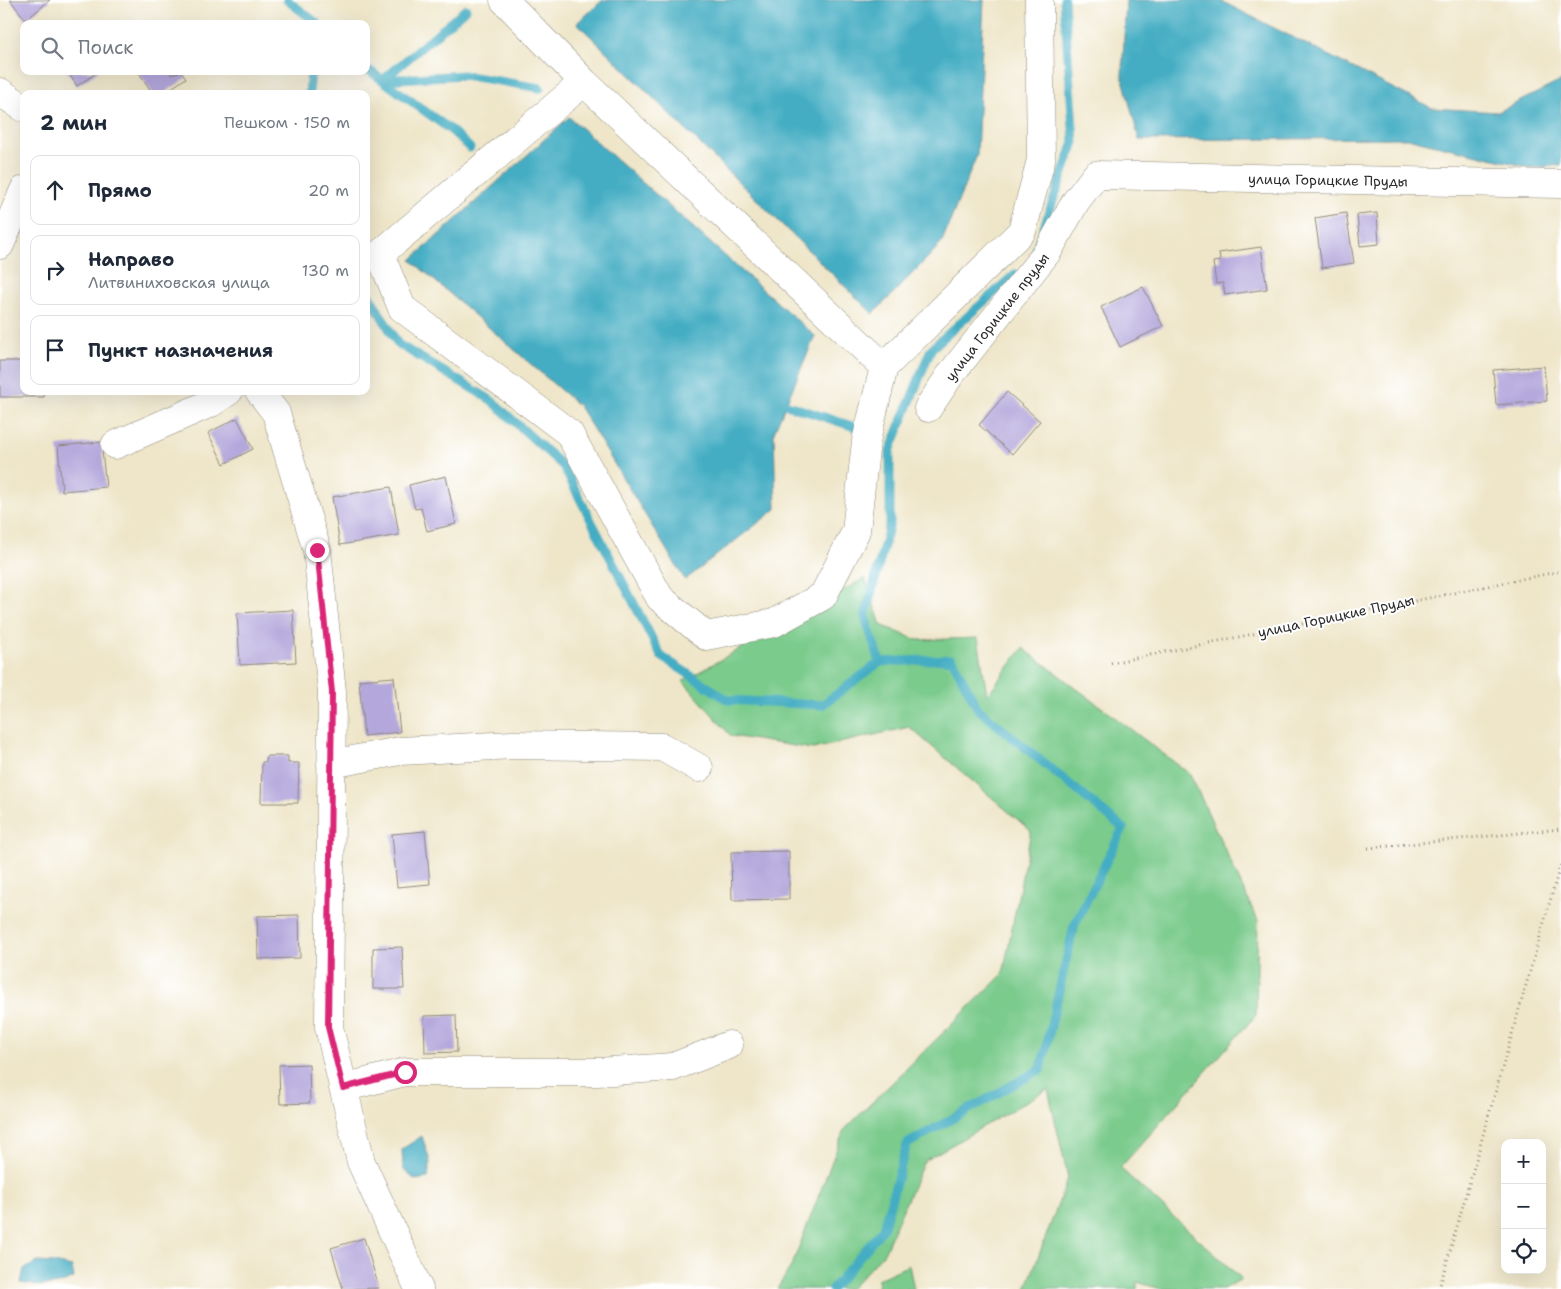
<!DOCTYPE html>
<html lang="ru">
<head>
<meta charset="utf-8">
<style>
	:root { --surface:#fff; --page:#f6f6f7; --text:#1f2937; --muted:#747a83; --line:#e0e1e3 }
	body { margin:0; font-family:"Shantell Sans",sans-serif; background:var(--page); color:var(--text) }
	.controls { position:absolute; right:15px; bottom:15px; display:grid; overflow:hidden; border-radius:10px; box-shadow:0 5px 20px #0002 }
	.controls button { width:45px; height:45px; display:grid; place-items:center; padding:0; border:0; border-bottom:1px solid var(--line); background:var(--surface); color:var(--text); font:25px sans-serif }
	.stop { position:absolute; width:15px; height:15px; margin:-11px; border:4px solid #db2777; border-radius:50%; background:#fff }
	.stop.end { background:#db2777; border-color:#fff; box-shadow:0 1px 5px #0008 }
	.list { margin:0; padding:0; list-style:none }
	h2 { display:flex; justify-content:space-between; align-items:center; height:65px; margin:0; padding:0 20px; font-size:21px }
	h2 small { font-size:16px; font-weight:400; color:var(--muted) }
	.list li { display:grid; grid-template-columns:32px 1fr auto; gap:15px; align-items:center; box-sizing:border-box; height:70px; margin:0 10px 10px; padding:0 10px; border:1px solid var(--line); border-radius:10px }
	.list b { display:block; font-size:19px; white-space:nowrap }
	.list p { margin:0; font-size:16px; white-space:nowrap; color:var(--muted) }
	.list em { font-size:16px; font-style:normal; color:var(--muted) }
	.icon { flex:none; width:28px; height:28px; fill:none; stroke:currentColor; stroke-width:2; stroke-linecap:round; stroke-linejoin:round }
	.map { position:relative; flex:none; width:1561px; height:1289px; overflow:hidden }
	.search { position:absolute; background:var(--surface); box-shadow:0 5px 20px #0002; left:20px; top:20px; width:350px; height:55px; display:flex; align-items:center; gap:12px; box-sizing:border-box; padding:0 18px; border-radius:10px; color:var(--muted); font-size:19px }
	.panel { position:absolute; background:var(--surface); box-shadow:0 5px 20px #0002; left:20px; top:90px; width:350px; height:305px; border-radius:10px }
	.map>svg:first-child { display:block }
	.green { fill:#7acb8c; stroke:#527b5c }
	.water { fill:#44adc3; stroke:#386c77 }
	.lines { fill:none; stroke-linecap:round; stroke-linejoin:round }
	.stream { stroke:#44adc3; stroke-width:9 }
	.building { fill:#b4a7dc }
	.minor-casing { stroke:#8d887a; stroke-width:29 }
	.path { stroke:#8d887a; stroke-width:3; stroke-dasharray:1 4; stroke-linecap:butt }
	.minor { stroke:#fff; stroke-width:28 }
	.route { stroke:#db2777; stroke-width:6 }
	.labels { text-anchor:middle; dominant-baseline:central; stroke-width:4; stroke-linejoin:round; paint-order:stroke }
	.street-label { font-size:14px; fill:#2b2b2b; stroke:#fff }
</style>
</head>
<body>
<div class="map">
<svg width="1561" height="1289" viewBox="0 0 1561 1289">
	<rect width="100%" height="100%" fill="#fff"/>
	<filter id="ink" filterUnits="userSpaceOnUse"><feTurbulence type="fractalNoise" baseFrequency=".02" numOctaves="2"/><feDisplacementMap in="SourceGraphic" scale="10" xChannelSelector="R" yChannelSelector="G"/><feConvolveMatrix kernelMatrix="1 2 1 2 8 2 1 2 1" color-interpolation-filters="sRGB"/></filter>
	<filter id="wash" filterUnits="userSpaceOnUse"><feTurbulence type="fractalNoise" baseFrequency=".0096" numOctaves="4" result="noise"/><feDisplacementMap in="SourceGraphic" scale="20" xChannelSelector="R" yChannelSelector="G"/><feGaussianBlur stdDeviation="1.12" result="paint"/><feColorMatrix in="noise" values="0 0 0 0 0 0 0 0 0 0 0 0 0 0 0 0 0 1.4 0 .05"/><feComposite in="paint" operator="in"/></filter>
	<g filter="url(#wash)">
		<rect width="100%" height="100%" fill="#efe6c9"/>
		<!-- green -->
		<path class="green" d="M865 578 881 625 917 640 978 638 987 695 1023 648 1190 774 1258 921 1256 1015 1120 1168 1242 1279 1223 1289H1161L1137 1282V1289H1026L1068 1178 1048 1089 924 1161 884 1253 850 1289H777L792 1265 844 1130 1003 974 1031 831 909 727 813 749 731 736 683 681Z
			M909 1265 914 1289H877L878 1279Z"/>
		<!-- water -->
		<path class="water" d="M603 0H984L977 155 941 244 873 314 577 23Z
			M1126 0H1219L1432 108 1498 112 1561 81V165L1532 168 1407 138 1139 140 1122 75Z
			M569 117 815 336 774 432 776 509 685 580 579 406 411 260Z
			M422 1136 430 1161 428 1178 415 1180 403 1169 402 1149Z
			M38 1262 54 1263 72 1267 74 1278C55 1287 41 1287 21 1283L24 1269Z"/>
		<g class="lines">
			<!-- stream -->
			<path class="stream" d="M287 0 318 24
				M366 68 452 131 470 148
				M383 80 463 75 540 88
				M383 80 466 9
				M309 94 311 71
				M1036 249 1074 142 1064 0
				M366 290 398 344 491 400 563 466 661 656 728 700 822 705 880 662 952 659 978 709 1123 828 1074 926 1041 1069 907 1144 883 1229 832 1289
				M775 401 858 428
				M880 662 865 617 890 523V451L931 349 1015 274"/>
		</g>
		<g id="blocks">
			<!-- building -->
			<path class="building" d="M10 0H50L26 20Z
				M67 71H99L77 86Z
				M138 71H169L171 75 181 71 186 78 163 94H153Z
				M1346 213 1354 263 1322 268 1315 218Z
				M1377 213 1379 244 1360 246 1357 215Z
				M1261 247 1267 289 1225 295 1223 283 1216 284 1213 262 1220 261 1219 253Z
				M1143 287 1163 326 1120 347 1101 307Z
				M0 361H24V391H44V397H0Z
				M1544 366 1547 401 1496 405 1493 370Z
				M1007 392 1040 421 1012 454 979 425Z
				M237 418 253 449 224 464 208 433Z
				M101 442 106 487 62 491 58 446Z
				M446 476 456 524 427 531 421 508 415 509 409 485Z
				M391 487 399 535 340 545 332 497Z
				M293 610 296 662 240 665 237 613Z
				M394 677 400 732 364 736 359 680Z
				M267 756H288V763H299L298 803H261L262 762H266Z
				M425 831 430 884 397 887 392 834Z
				M789 851V899L732 900 731 852Z
				M299 915 300 958 258 959 257 916Z
				M402 947 404 989H373V948Z
				M456 1015 457 1052 425 1053 424 1016Z
				M309 1064 310 1103 280 1104 279 1065Z
				M364 1238 379 1288 343 1289 331 1248Z"/>
		</g>
	</g>
	<g filter="url(#ink)">
		<use href="#blocks" fill-opacity="0" stroke="#8d887a" stroke-width="1"/>
		<g class="lines">
			<!-- minor casing -->
			<g class="minor-casing">
				<path id="minor" d="M504 0 584 82 884 367
					M584 82 380 254 402 308 569 433 660 598 706 636 774 623 823 596 856 531 866 441 884 367 1022 231 1041 160 1039 0
					M0 92 24 108
					M0 245 24 190
					M259 391 276 413 317 550 332 692 329 1027 361 1162 419 1289
					M928 408 951 374 1048 251 1076 201 1096 175 1561 184
					M115 445 211 403 229 391
					M331 764 400 751 513 745 662 747 699 768
					M343 1088 405 1072H597L673 1067 729 1045"/>
			</g>
			<!-- path -->
			<path class="path" d="M1111 663 1561 571
				M1368 848 1561 829
				M1439 1289 1561 863"/>
			<!-- minor -->
			<use href="#minor" class="minor"/>
		</g>
	</g>
	<g class="lines" filter="url(#ink)">
		<!-- route -->
		<path class="route" d="M317 550 332 692 328 1027 343 1088 405 1072"/>
	</g>
	<g class="labels">
		<!-- street labels -->
		<g class="street-label">
			<text transform="translate(1328 180) rotate(1)">улица Горицкие Пруды</text>
			<text transform="translate(997 317) rotate(-52)">улица Горицкие пруды</text>
			<text transform="translate(1336 616) rotate(-12)">улица Горицкие Пруды</text>
		</g>
	</g>
</svg>
<div class="controls">
<button>+</button>
<button>−</button>
<button><svg class="icon" aria-label="locate" viewBox="0 0 24 24"><circle cx="12" cy="12" r="6"/><path d="M12 2v4M12 18v4M2 12h4M18 12h4"/></svg></button>
</div>
<div class="stop" style="left:405px;top:1072px"></div>
<div class="stop end" style="left:317px;top:550px"></div>
<div class="search"><svg class="icon" aria-label="search" viewBox="0 0 24 24"><circle cx="10" cy="10" r="6"/><path d="M15 15l6 6"/></svg>Поиск</div>
<section class="panel">
<h2>2 мин<small>Пешком · 150 m</small></h2>
<ul class="list">
<li><svg class="icon" aria-label="ahead" viewBox="0 0 24 24"><path d="M12 20V5M6 11l6-6 6 6"/></svg><div><b>Прямо</b></div><em>20 m</em></li>
<li><svg class="icon" aria-label="right" viewBox="0 0 24 24"><path d="M7 20v-9h11M14 6l5 5-5 5"/></svg><div><b>Направо</b><p>Литвиниховская улица</p></div><em>130 m</em></li>
<li><svg class="icon" aria-label="arrive" viewBox="0 0 24 24"><path d="M6 21V4h12l-3 4 3 4H6"/></svg><div><b>Пункт назначения</b></div></li>
</ul>
</section>
</div>
</body>
</html>
